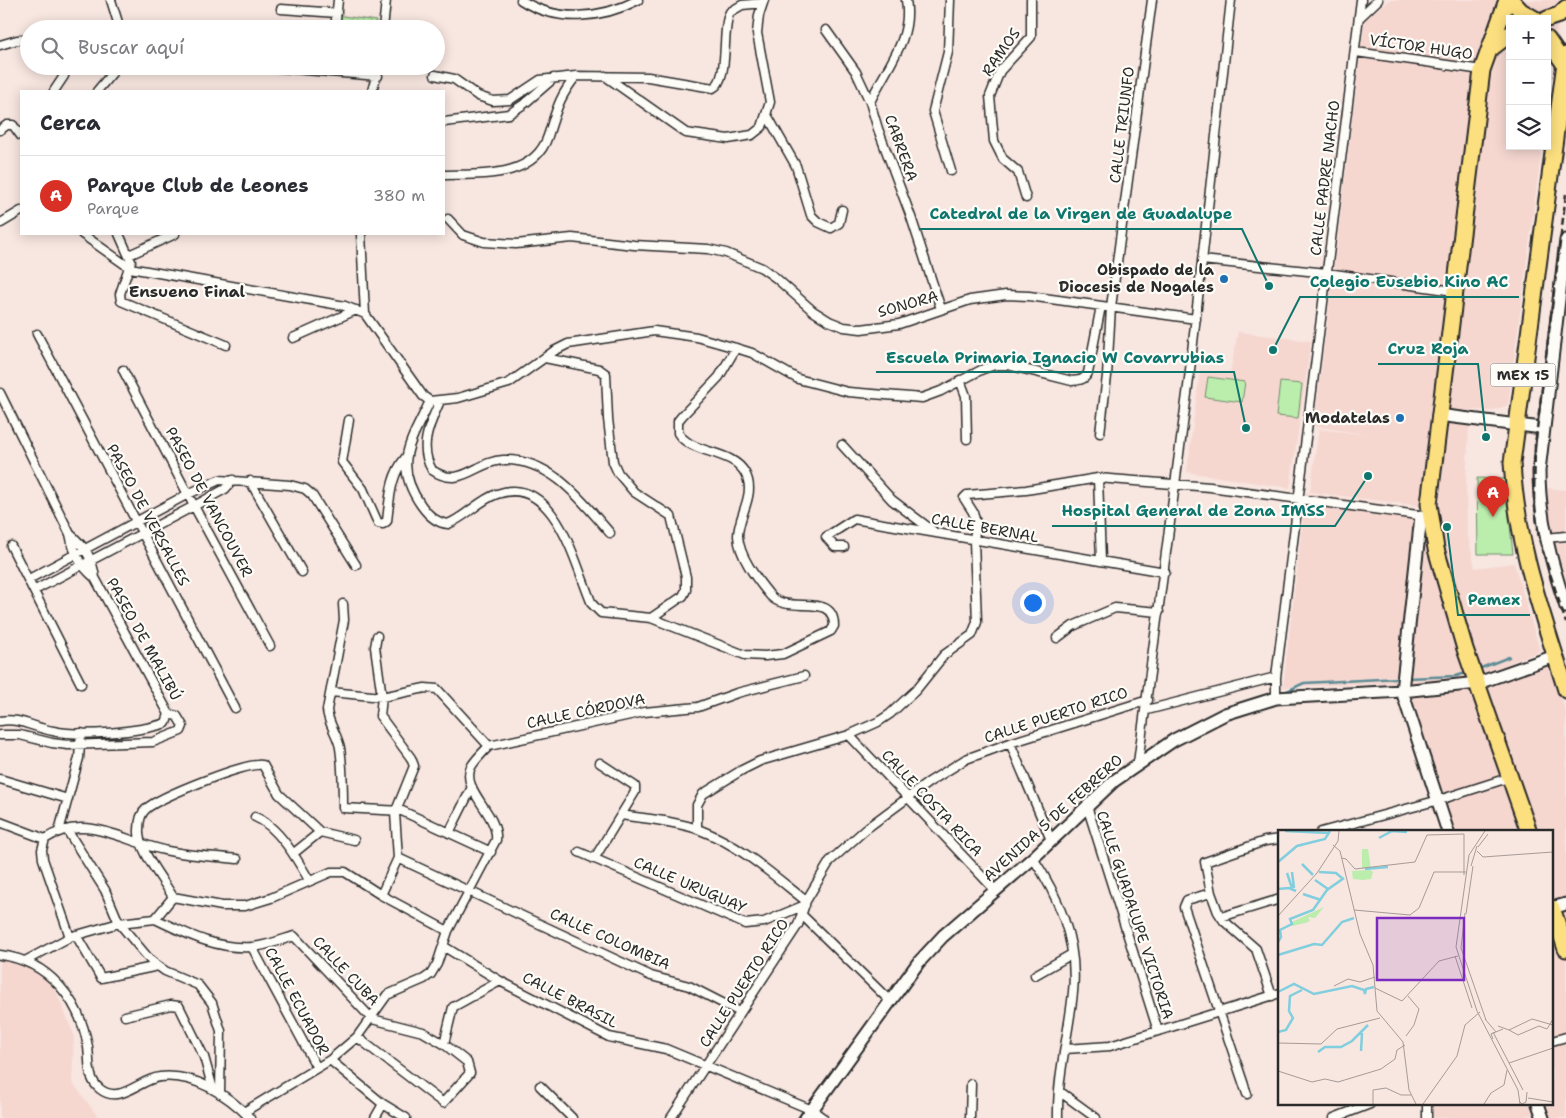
<!DOCTYPE html>
<html lang="es">
<head>
<meta charset="utf-8">
<style>
	:root { --surface:#fff; --page:#f7f7f7; --text:#2b2b33; --muted:#7c7c81; --line:#e1e1e2; --accent:#d93025 }
	body { margin:0; font-family:"Shantell Sans",sans-serif; background:var(--page); color:var(--text) }
	.controls { position:absolute; right:15px; top:15px; display:grid; overflow:hidden; border-radius:0px; box-shadow:0 2px 12px #0003 }
	.controls button { width:45px; height:45px; display:grid; place-items:center; padding:0; border:0; border-bottom:1px solid var(--line); background:var(--surface); color:var(--text); font:25px sans-serif }
	.you { position:absolute; left:1032px; top:602px; width:18px; height:18px; margin:-12px; border:4px solid #fff; border-radius:50%; background:#1a73e8; box-shadow:0 0 0 8px #1a73e833 }
	.badge { display:grid; place-items:center; width:32px; height:32px; border-radius:50%; background:var(--accent); color:#fff; font-size:16px; font-weight:700 }
	.pin { position:absolute; translate:-50% -41px; filter:drop-shadow(0 1px 2px #0008) }
	.pin::after { content:''; position:absolute; top:26px; width:18px; height:15px; background:inherit; clip-path:polygon(0 0,100% 0,50% 100%) }
	.list { margin:0; padding:0; list-style:none }
	h2 { display:flex; justify-content:space-between; align-items:center; height:65px; margin:0; padding:0 20px; font-size:21px }
	h2 small { font-size:16px; font-weight:400; color:var(--muted) }
	.list li { display:grid; grid-template-columns:32px 1fr auto; gap:15px; align-items:center; box-sizing:border-box; height:80px; padding:0 20px; border-top:1px solid var(--line) }
	.list b { display:block; font-size:19px; white-space:nowrap }
	.list p { margin:0; font-size:16px; white-space:nowrap; color:var(--muted) }
	.list em { font-size:16px; font-style:normal; color:var(--muted) }
	.icon { flex:none; width:28px; height:28px; fill:none; stroke:currentColor; stroke-width:2; stroke-linecap:round; stroke-linejoin:round }
	.map { position:relative; flex:none; width:1566px; height:1118px; overflow:hidden }
	.search { position:absolute; background:var(--surface); box-shadow:0 2px 12px #0003; left:20px; top:20px; width:425px; height:55px; display:flex; align-items:center; gap:12px; box-sizing:border-box; padding:0 18px; border-radius:28px; color:var(--muted); font-size:19px }
	.panel { position:absolute; background:var(--surface); box-shadow:0 2px 12px #0003; left:20px; top:90px; width:425px; height:145px; border-radius:0px }
	.map>svg:first-child { display:block }
	.built { fill:#f5d7d0 }
	.green { fill:#bbedad; stroke:#738c6c }
	.lines { fill:none; stroke-linecap:round; stroke-linejoin:round }
	.stream { stroke:#5e8d96; stroke-width:2.5 }
	.street-casing { stroke:#2b2b2b; stroke-width:11 }
	.secondary-casing { stroke:#2b2b2b; stroke-width:15 }
	.highway-casing { stroke:#2b2b2b; stroke-width:19 }
	.street { stroke:#fdfcf7; stroke-width:8 }
	.secondary { stroke:#fdfcf7; stroke-width:11 }
	.highway { stroke:#fce080; stroke-width:15 }
	.rail { stroke:#2b2b2b; stroke-width:2.5; stroke-dasharray:8 4; stroke-linecap:butt }
	.poi-dot { fill:#1f6fb2; stroke:#fdfcf7; stroke-width:2 }
	.labels { text-anchor:middle; dominant-baseline:central; stroke-width:4.5; stroke-linejoin:round; paint-order:stroke }
	.shield { fill:#fdfcf7; stroke:#6a6a68; stroke-width:1 }
	.shield-label { font-size:14px; font-weight:bold; fill:#2b2b2b }
	.street-label { font-size:15px; fill:#2b2b2b; stroke:#fdfcf7 }
	.poi-label { font-size:15px; font-weight:bold; fill:#2b2b2b; stroke:#fdfcf7; text-anchor:end }
	.neighbourhood-label { font-size:16px; font-weight:bold; fill:#2b2b2b; stroke:#fdfcf7 }
	.inset-river { fill:none; stroke:#80cede; stroke-width:2.5 }
	.inset-road { fill:none; stroke:#a69b98; stroke-width:1 }
	.view { fill:#7b2cbf; fill-opacity:0.15; stroke:#7b2cbf; stroke-width:2.5 }
	.inset-edge { fill:none; stroke:#2b2b2b; stroke-width:2.5 }
	.leader { fill:none; stroke:#0f766e; stroke-width:2 }
	.callout-dot { fill:#0f766e; stroke:#fdfcf7; stroke-width:2 }
	.callout-label { font-size:16px; text-anchor:middle; font-weight:bold; fill:#0f766e; stroke:#fdfcf7; stroke-width:4.5; stroke-linejoin:round; paint-order:stroke }
</style>
</head>
<body>
<div class="map">
<svg width="1566" height="1118" viewBox="0 0 1566 1118">
	<rect width="100%" height="100%" fill="#f8e6e0"/>
	<filter id="ink" filterUnits="userSpaceOnUse"><feTurbulence type="fractalNoise" baseFrequency=".02" numOctaves="2"/><feDisplacementMap in="SourceGraphic" scale="10" xChannelSelector="R" yChannelSelector="G"/><feConvolveMatrix kernelMatrix="1 2 1 2 8 2 1 2 1" color-interpolation-filters="sRGB"/></filter>
	<g filter="url(#ink)">
		<!-- built -->
		<path class="built" d="M1389 0H1561L1547 103V19H1510V146H1542L1508 405 1491 411 1470 410 1466 480 1467 532 1475 568 1514 563 1540 651 1467 680 1283 687 1306 493 1420 509 1428 444 1420 506 1310 492 1319 429 1368 435 1314 426 1365 19Z
			M1238 332 1311 341 1290 488 1187 472 1200 370 1230 373Z
			M1545 488 1566 490V588L1547 510Z
			M1550 663 1566 714V1118H1550L1546 1104H1552V832H1455L1411 698 1470 691Z
			M0 959 23 965 52 981 74 1035 72 1082 99 1118H0Z
			M1433 1104H1531L1535 1114 1520 1118H1433Z"/>
		<!-- green -->
		<path class="green" d="M337 15 376 21 375 29H335Z
			M1208 377 1245 382 1242 402 1205 397Z
			M1280 382 1302 384 1298 418 1276 416Z
			M1477 478 1505 479 1513 554H1478Z"/>
		<g class="lines">
			<!-- stream -->
			<path class="stream" d="M1481 668 1509 657
				M1408 678 1456 676 1466 673
				M1283 693 1304 683 1400 678
				M1125 767 1136 759
				M1023 860 1057 827
				M798 1118 820 1089"/>
			<!-- street casing -->
			<g class="street-casing">
				<path id="street" d="M111 0 120 29
					M521 0C557 23 601 19 638 0
					M906 0C913 40 886 67 870 102L878 129 911 217 941 309
					M950 0 948 52 933 111 951 171
					M281 9 337 13
					M1359 18 1378 0
					M335 29 338 0
					M383 29 386 0
					M826 30 856 72 870 102
					M0 45 17 40H29
					M1356 52 1482 70
					M269 67 378 76
					M435 75 454 79 478 96 493 101 510 100 540 80 576 76 648 77 713 88C730 80 721 29 730 12L742 5 763 3
					M605 76 686 133 728 139 752 135 762 127 770 102 757 33 759 15 764 0
					M54 91 64 76 66 66
					M97 91 118 66
					M372 91 379 66
					M767 115 796 166 811 215 818 222 831 228 839 223 842 210
					M444 122 509 114 524 104 554 78
					M0 130 7 125H13L21 136
					M444 175C480 174 534 179 548 136 557 109 558 99 576 76
					M1026 198 1018 172 1003 159 994 141 990 96 1000 71 1031 37V0
					M448 219 463 235 484 242 516 244 572 238 634 245 708 249 726 253 762 268 776 278 813 311 829 321 844 327 861 329 899 324 970 300 1006 295 1029 296 1196 319
					M1 223 21 211
					M82 234 130 268 345 306 365 314
					M119 234 131 261 120 294 121 301 226 345
					M361 234 365 314 423 396 430 401
					M129 255 175 234
					M1202 260 1327 273 1454 291
					M37 334 235 708
					M293 338 356 310
					M545 358 599 369 606 374 608 419 613 462 618 473 634 492 671 516 686 577V590L683 596 651 618
					M123 370 194 506 270 646
					M960 380 966 396 967 439
					M0 393 70 534C74 554 79 564 95 578L169 714 177 716 183 726 181 731 153 742 68 745 52 743 20 735H0
					M430 401C411 442 392 463 421 505 428 515 436 523 448 524 466 517 479 500 497 494 556 473 576 568 592 604L601 613 651 618 745 655 765 656 783 654 831 631 834 626C834 589 785 618 768 593 756 578 739 556 738 536 738 515 757 494 745 473 732 449 692 455 678 433V421L682 416 719 377 736 348
					M430 401 458 398 509 383 554 351 568 344 654 331 697 337 736 348 752 353 798 379 848 392 922 398 941 391 983 369 995 365H1008L1072 381C1080 380 1084 380 1088 373L1101 306
					M440 401C430 424 418 446 432 470 461 490 476 461 503 460 551 458 582 501 610 533
					M349 420 342 462 363 489 378 523 383 524 387 521C390 497 390 476 406 457
					M1100 433 1107 376 1111 307 1152 0
					M842 445 892 500 933 531
					M1098 478 1101 561
					M250 481 302 572
					M70 534C86 548 92 557 95 578
					M1546 538 1566 536
					M11 546 81 684
					M844 547H835L826 537 854 519 1165 572
					M29 579 188 494 219 480 290 485 305 489 312 495 356 565
					M35 590 194 506 225 489 233 480
					M343 604 344 620 327 710C328 724 338 735 340 748 343 768 343 788 343 808L402 811 491 852
					M377 636 375 647 382 697 380 716 411 758 414 766 395 813 398 858 381 895
					M1057 638 1073 626 1115 608 1159 612
					M331 692 382 697 425 688 437 689 489 746
					M1276 698V677L1361 0
					M1147 710 1276 677
					M0 721C19 717 34 728 53 731 81 737 139 732 166 723L169 714
					M849 735 995 890
					M1010 743 1051 840
					M489 746 644 712 698 707 737 693 804 676
					M1138 763 1189 379 1231 0
					M0 779 68 799
					M1087 806 1158 1031
					M621 815C646 819 676 821 700 830 740 845 773 875 806 901
					M255 817C278 826 297 859 309 880
					M0 822 45 839
					M697 829V805L703 794 742 770 760 761 849 735 878 722 890 714 916 690 944 655 972 635 977 622 974 541 976 523 973 512 964 498 967 495 1026 490 1098 478 1210 487 1425 516
					M67 830 105 890 119 923 140 948 150 960 165 971 198 985 212 1003 221 1031 220 1094
					M59 831 79 758 81 733
					M1321 832 1439 800 1511 777
					M449 833 472 787
					M45 839C84 813 121 840 160 849 185 856 212 856 237 859
					M45 839 42 850 43 859 70 937
					M579 852 745 924 764 922 805 905
					M294 853 320 832
					M398 858 651 976 689 986 740 1012
					M1033 858C1059 897 1078 944 1073 992 1069 1034 1057 1075 1058 1118
					M594 859 635 792V786L600 763
					M1211 893 1187 900 1184 907 1247 1094
					M173 897C164 881 137 848 139 830 139 822 140 814 146 809 159 797 248 761 263 765L279 794 320 832 354 840
					M173 897 222 906H245L271 898 331 872H345L381 895 448 931
					M803 916 891 1002
					M1221 917 1280 899
					M155 919C185 933 217 950 252 947 266 946 281 940 294 936L372 1019 423 1032 444 1044 467 1062 470 1073 443 1103 357 1037
					M76 935 101 978 158 966
					M443 946 500 981 609 1037 666 1049 812 1110 823 1118
					M252 947 317 1068
					M0 955C49 961 80 1000 88 1047 90 1062 87 1079 100 1089 120 1105 140 1079 160 1077 194 1073 228 1095 250 1118
					M25 961 70 937 119 923 155 919 173 897
					M1035 975 1072 954
					M1272 996 1256 949 1224 921 1218 912 1211 893 1205 862 1265 841 1280 839
					M125 1016 171 1005 179 1006 204 1057 213 1089
					M1552 1041 1566 1037
					M444 1044 453 1007 500 981
					M1065 1049 1110 1046 1280 993
					M330 1060 383 1104 406 1118
					M540 1086 572 1118
					M1059 1091 1096 1118
					M244 1112 330 1060 357 1037 387 995 424 979 431 974 437 964 448 931 496 840C499 814 460 790 471 767 475 760 483 752 489 746
					M375 1118 383 1104
					M671 1118 798 925 806 901 830 861 867 828 929 782 966 759 1010 743 1148 700
					M970 1118 971 1084
					M1334 1118 1370 1104
					M1427 1118V1104"/>
			</g>
			<!-- secondary casing -->
			<g class="secondary-casing">
				<path id="secondary" d="M1566 240 1539 471C1539 518 1551 562 1566 607
					M1438 415 1542 428
					M1421 516 1402 691 1448 832
					M1552 908 1566 904
					M1538 1104 1543 1118
					M806 1118 918 963 943 936 1033 858 1114 781 1174 740 1225 714 1276 698 1402 691 1478 683 1555 656"/>
			</g>
			<!-- highway casing -->
			<g class="highway-casing">
				<path id="highway" d="M1507 0 1482 70 1429 504 1436 549 1465 649 1529 832
					M1511 0 1521 11 1535 19
					M1547 19 1559 15 1566 8
					M1547 39 1565 65
					M1489 50 1510 34
					M1566 55 1512 463C1517 546 1542 612 1566 690
					M1552 908 1566 949"/>
			</g>
			<!-- street -->
			<use href="#street" class="street"/>
			<!-- secondary -->
			<use href="#secondary" class="secondary"/>
			<!-- highway -->
			<use href="#highway" class="highway"/>
			<!-- rail -->
			<path class="rail" d="M1566 194 1535 445 1534 498 1539 539 1566 623"/>
		</g>
	</g>
	<!-- markers -->
	<g class="poi-dot">
		<circle cx="1224" cy="279" r="5"/>
		<circle cx="1400" cy="418" r="5"/>
	</g>
	<g class="labels">
		<!-- shield labels -->
		<rect class="shield" x="1490.5" y="363.5" width="65" height="23" rx="4"/>
		<g class="shield-label">
			<text x="1523" y="375">MEX 15</text>
		</g>
		<!-- street labels -->
		<g class="street-label">
			<text transform="translate(1421 47) rotate(8)">VÍCTOR HUGO</text>
			<text transform="translate(1001 52) rotate(-55)">RAMOS</text>
			<text transform="translate(1122 125) rotate(-83)">CALLE TRIUNFO</text>
			<text transform="translate(901 148) rotate(70)">CABRERA</text>
			<text transform="translate(1325 178) rotate(-83)">CALLE PADRE NACHO</text>
			<text transform="translate(908 304) rotate(-16)">SONORA</text>
			<text transform="translate(209 502) rotate(62)">PASEO DE VANCOUVER</text>
			<text transform="translate(148 515) rotate(62)">PASEO DE VERSALLES</text>
			<text transform="translate(985 528) rotate(10)">CALLE BERNAL</text>
			<text transform="translate(144 639) rotate(61)">PASEO DE MALIBÚ</text>
			<text transform="translate(586 711) rotate(-12)">CALLE CÓRDOVA</text>
			<text transform="translate(1056 715) rotate(-18)">CALLE PUERTO RICO</text>
			<text transform="translate(932 803) rotate(47)">CALLE COSTA RICA</text>
			<text transform="translate(1053 818) rotate(-42)">AVENIDA 5 DE FEBRERO</text>
			<text transform="translate(690 885) rotate(23)">CALLE URUGUAY</text>
			<text transform="translate(1135 915) rotate(72)">CALLE GUADALUPE VICTORIA</text>
			<text transform="translate(610 939) rotate(24)">CALLE COLOMBIA</text>
			<text transform="translate(346 971) rotate(47)">CALLE CUBA</text>
			<text transform="translate(744 983) rotate(-57)">CALLE PUERTO RICO</text>
			<text transform="translate(570 1000) rotate(27)">CALLE BRASIL</text>
			<text transform="translate(297 1001) rotate(62)">CALLE ECUADOR</text>
		</g>
		<!-- poi labels -->
		<g class="poi-label">
			<text x="1214" y="270">Obispado de la<tspan x="1214" dy="17">Diocesis de Nogales</tspan></text>
			<text x="1390" y="418">Modatelas</text>
		</g>
		<!-- neighbourhood labels -->
		<g class="neighbourhood-label">
			<text x="187" y="291">Ensueno Final</text>
		</g>
	</g>
	<!-- overview -->
	<g transform="translate(1278 830)">
		<rect width="275" height="275" fill="#f8e6e0"/>
		<path d="M84 19H90L93 39 84 38ZM74 41 92 40 95 42 93 49 85 50 75 49ZM46 77 37 88 30 87 32 91 27 93 14 96V92Z" fill="#bbedad"/>
		<path class="inset-river" d="M7 1 51 3M101 8 114 1 129 2M0 32 19 16 47 9 52 1M24 34 35 45M87 39 110 37M14 42 16 58M41 42 58 43 64 48M9 43 14 58M37 50 50 59M0 59 11 58 18 61M25 64 43 70M0 112 3 107 2 100 14 94 12 89 35 80 49 60 66 48M0 125 36 114 44 115 64 92 76 88M0 162 16 154 36 164 74 156 86 160 87 164 88 159 96 157M0 202 8 200 15 188 11 181 12 166 24 160M83 221 84 203M40 222 47 217H63L74 211 90 195"/>
		<path class="inset-road" d="M207 1 191 25 178 117 199 181 240 260 242 274M55 15 62 21 82 104 95 135 99 181 125 212 131 260 138 274M200 17 210 4M199 21 205 27 275 22M64 28 68 29 77 39 137 32 149 5 186 4V45M193 36 199 16M76 80 132 85 141 78 156 42H188M187 83 183 118 208 190M188 84 195 36M0 86 39 43 60 11 61 1M177 126 194 178M56 156 70 149 82 152 97 147M97 158 124 171 161 131 180 126M207 189 218 202M220 196 231 200 254 189 275 195M231 200 240 205 261 196 269 199 275 189M215 202 245 260M128 206 136 195 141 179 130 166M215 209 213 204 225 199M0 213 43 214 59 199 102 188M231 233 275 218M0 241 34 252 47 249 60 252 103 239 117 229 119 220 127 215M250 268 275 272M241 271 244 274 248 272 249 262M95 274V260L108 258 123 265H133M145 274 179 226 187 195 202 182M206 274 213 263 226 255 229 240"/>
		<path class="view" d="M99 88H186V150H99Z"/>
		<rect width="275" height="275" class="inset-edge"/>
	</g>
	<!-- callouts -->
	<path class="leader" d="M1269 286L1242 229H919M1273 350L1300 297H1519M1486 437L1478 364H1378M1246 428L1234 372H876M1368 476L1335 526H1052M1447 527L1458 615H1530"/>
	<g class="callout-dot">
		<circle cx="1269" cy="286" r="5"/>
		<circle cx="1273" cy="350" r="5"/>
		<circle cx="1486" cy="437" r="5"/>
		<circle cx="1246" cy="428" r="5"/>
		<circle cx="1368" cy="476" r="5"/>
		<circle cx="1447" cy="527" r="5"/>
	</g>
	<g class="callout-label">
		<text x="1081" y="219">Catedral de la Virgen de Guadalupe</text>
		<text x="1409" y="287">Colegio Eusebio Kino AC</text>
		<text x="1428" y="354">Cruz Roja</text>
		<text x="1055" y="363">Escuela Primaria Ignacio W Covarrubias</text>
		<text x="1193" y="516">Hospital General de Zona IMSS</text>
		<text x="1494" y="605">Pemex</text>
	</g>
</svg>
<div class="controls">
<button>+</button>
<button>−</button>
<button><svg class="icon" aria-label="layers" viewBox="0 0 24 24"><path d="M12 4l9 5-9 5-9-5zM3 14l9 5 9-5"/></svg></button>
</div>
<div class="you"></div>
<div class="pin badge" style="left:1493px;top:517px">A</div>
<div class="search"><svg class="icon" aria-label="search" viewBox="0 0 24 24"><circle cx="10" cy="10" r="6"/><path d="M15 15l6 6"/></svg>Buscar aquí</div>
<section class="panel">
<h2>Cerca<small></small></h2>
<ul class="list">
<li><span class="badge">A</span><div><b>Parque Club de Leones</b><p>Parque</p></div><em>380 m</em></li>
</ul>
</section>
</div>
</body>
</html>
